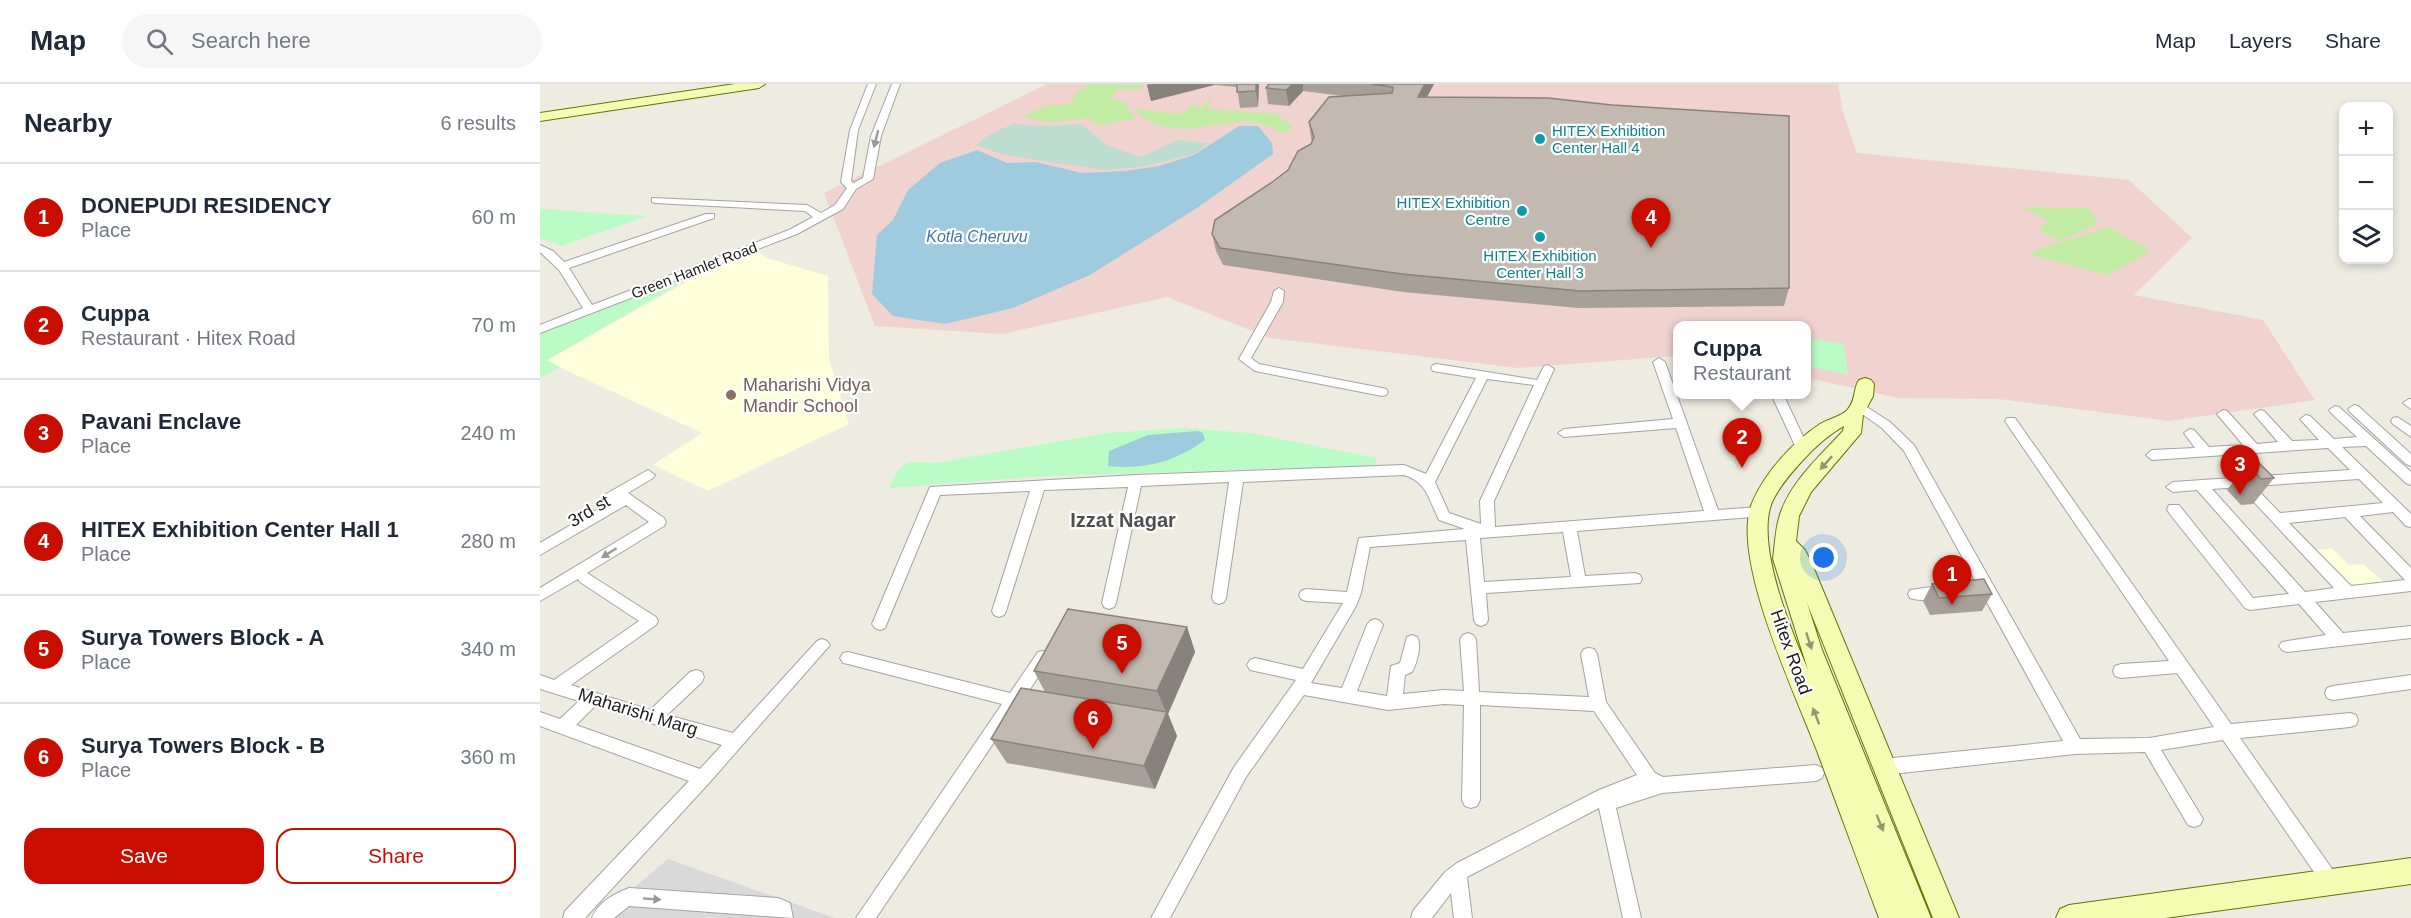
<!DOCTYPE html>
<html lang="en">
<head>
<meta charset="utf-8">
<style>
	:root { --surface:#fff; --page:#f6f6f7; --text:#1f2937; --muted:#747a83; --line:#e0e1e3; --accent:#c90e00 }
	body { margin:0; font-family:Helvetica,sans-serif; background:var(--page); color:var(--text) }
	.controls { position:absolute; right:18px; top:18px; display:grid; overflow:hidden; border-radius:12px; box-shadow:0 3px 9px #0003 }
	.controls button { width:54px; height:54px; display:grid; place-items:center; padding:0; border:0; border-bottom:2px solid var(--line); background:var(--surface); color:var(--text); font:30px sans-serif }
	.you { position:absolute; left:1284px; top:474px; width:21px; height:21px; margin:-15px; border:4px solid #fff; border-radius:50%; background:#1a73e8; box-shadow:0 0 0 9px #1a73e833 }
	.badge { display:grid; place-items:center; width:39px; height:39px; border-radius:50%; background:var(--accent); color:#fff; font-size:20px; font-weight:700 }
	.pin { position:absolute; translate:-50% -50px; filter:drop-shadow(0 2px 3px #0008) }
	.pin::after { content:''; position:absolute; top:32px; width:21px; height:18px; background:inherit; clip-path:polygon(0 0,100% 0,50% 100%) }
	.popup { position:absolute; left:1133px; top:237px; width:138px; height:78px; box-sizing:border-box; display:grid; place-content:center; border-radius:12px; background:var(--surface); filter:drop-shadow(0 2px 4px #0005); font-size:20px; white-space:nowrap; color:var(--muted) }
	.popup b { font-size:22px; color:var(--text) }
	.popup::after { content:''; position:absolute; left:50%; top:100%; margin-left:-12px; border:12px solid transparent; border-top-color:var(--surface) }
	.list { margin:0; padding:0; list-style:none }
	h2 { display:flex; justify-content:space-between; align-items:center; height:78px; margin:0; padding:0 24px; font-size:26px }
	h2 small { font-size:20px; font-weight:400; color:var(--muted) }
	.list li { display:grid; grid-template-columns:39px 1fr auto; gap:18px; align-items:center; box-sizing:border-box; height:108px; padding:0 24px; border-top:2px solid var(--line) }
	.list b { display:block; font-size:22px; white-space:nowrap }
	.list p { margin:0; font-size:20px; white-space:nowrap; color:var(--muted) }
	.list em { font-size:20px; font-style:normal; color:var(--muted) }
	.actions { display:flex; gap:12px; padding:18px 24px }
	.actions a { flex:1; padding:14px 0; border:2px solid var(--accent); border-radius:18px; text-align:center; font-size:21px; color:var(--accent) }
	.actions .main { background:var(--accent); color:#fff }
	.icon { flex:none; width:33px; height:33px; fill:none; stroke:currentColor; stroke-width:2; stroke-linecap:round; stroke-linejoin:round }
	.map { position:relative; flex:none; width:1871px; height:834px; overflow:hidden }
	header { display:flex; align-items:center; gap:36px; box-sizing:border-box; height:84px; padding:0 30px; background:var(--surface); border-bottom:2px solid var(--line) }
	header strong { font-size:28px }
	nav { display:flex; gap:33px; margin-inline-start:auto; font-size:21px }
	.search { width:420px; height:54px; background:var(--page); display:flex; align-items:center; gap:15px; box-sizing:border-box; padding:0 21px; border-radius:33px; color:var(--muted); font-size:22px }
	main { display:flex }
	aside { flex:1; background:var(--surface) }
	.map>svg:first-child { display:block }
	.residential { fill:#dad9d9 }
	.commercial { fill:#f0d3cf }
	.education { fill:#fcffda }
	.grass { fill:#c2eba4 }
	.wetland { fill:#bdddd1 }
	.park { fill:#bbfbc5 }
	.water { fill:#9fcbde }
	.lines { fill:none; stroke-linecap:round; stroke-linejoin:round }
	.street-casing { stroke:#a3a3a3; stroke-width:2 }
	.secondary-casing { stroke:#617600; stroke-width:2 }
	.street { fill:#fff; fill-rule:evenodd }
	.secondary { fill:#f3fcb2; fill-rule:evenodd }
	.wall { fill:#a7a098 }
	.shaded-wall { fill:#88827c }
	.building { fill:#c2bab1; stroke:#88827c; stroke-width:1.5 }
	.oneway { fill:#999 }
	.oneway2 { fill:#92976e }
	.culture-dot { fill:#0f9aa8; stroke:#fff; stroke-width:2 }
	.education-dot { fill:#8d6e63; stroke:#fff; stroke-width:2 }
	.labels { text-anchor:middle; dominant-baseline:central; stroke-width:4.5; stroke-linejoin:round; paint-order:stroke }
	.far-culture-label { font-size:15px; fill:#0d838f; stroke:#fff; text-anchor:start }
	.far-street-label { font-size:15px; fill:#1c1c1c; stroke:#fff }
	.far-water-label { font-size:16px; font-style:italic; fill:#4573af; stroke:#fff }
	.education-label { font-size:18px; fill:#785e54; stroke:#fff; text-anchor:start }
	.street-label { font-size:18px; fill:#1c1c1c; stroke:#fff }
	.neighbourhood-label { font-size:20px; font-weight:bold; fill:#4f4f4f; stroke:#fff }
</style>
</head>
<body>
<header>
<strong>Map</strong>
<div class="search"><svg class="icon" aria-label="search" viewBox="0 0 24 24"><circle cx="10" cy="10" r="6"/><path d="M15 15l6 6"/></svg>Search here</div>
<nav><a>Map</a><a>Layers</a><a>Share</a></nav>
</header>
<main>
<aside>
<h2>Nearby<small>6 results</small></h2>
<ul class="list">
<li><span class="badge">1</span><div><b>DONEPUDI RESIDENCY</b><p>Place</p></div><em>60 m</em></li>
<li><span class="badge">2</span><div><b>Cuppa</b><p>Restaurant · Hitex Road</p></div><em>70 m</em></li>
<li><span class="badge">3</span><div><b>Pavani Enclave</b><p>Place</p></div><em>240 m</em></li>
<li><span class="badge">4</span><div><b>HITEX Exhibition Center Hall 1</b><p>Place</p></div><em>280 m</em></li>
<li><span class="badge">5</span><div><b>Surya Towers Block - A</b><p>Place</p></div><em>340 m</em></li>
<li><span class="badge">6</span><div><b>Surya Towers Block - B</b><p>Place</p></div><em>360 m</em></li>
</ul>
<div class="actions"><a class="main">Save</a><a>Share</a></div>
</aside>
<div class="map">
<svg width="1871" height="834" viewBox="0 0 1871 834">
	<rect width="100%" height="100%" fill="#eeebe1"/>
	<!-- residential -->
	<path class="residential" d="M128 775 295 834H58Z"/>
	<!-- commercial -->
	<path class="commercial" d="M507 0H1298L1303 28 1317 69 1589 96 1652 154 1594 211 1723 236 1775 316 1629 337 1459 315 1358 314 1267 294 1266 242H1138L1137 272 978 284 730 254 627 213 463 250 335 242 284 109Z"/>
	<!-- education -->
	<path class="education" d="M214 164 227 174 288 192 289 275 309 340 168 407 113 381 162 349 6 277 164 188Z
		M1792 464 1809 481 1823 480 1844 498 1809 501 1776 466Z"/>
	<!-- grass -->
	<path class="grass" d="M550 0 601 1 604 5 577 6 572 17H583L596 34 558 42 548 34 510 39 483 32 508 21H524L532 18 535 10Z
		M669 16 672 17 668 25 741 30 739 33 752 42 750 47 740 49C695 16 639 72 594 25L638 30 645 28 656 18 655 23 661 24Z
		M1481 123 1548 124 1559 139 1519 157 1498 145 1509 137Z
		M1569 143 1611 167 1568 191 1491 171 1496 166Z"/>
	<!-- wetland -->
	<path class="wetland" d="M473 40 508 42 541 40 567 61 601 73 637 56 669 59 654 70 600 83 563 86 465 71 436 61 450 50Z"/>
	<!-- park -->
	<path class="park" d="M0 125 108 132 21 162 0 154Z
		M152 192 7 276 20 283 0 294V250Z
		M1268 254 1304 260 1308 291 1267 282Z
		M643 344 710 349 837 374 835 381 491 393 350 404C362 373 366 378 396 379L567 349Z"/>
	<!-- water -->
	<path class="water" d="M699 42H718L732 59 733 70 657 124 550 191 473 224 405 240 353 232 332 210 337 151 353 136 368 106 400 79 437 66 467 79 496 78 542 89 585 87 619 82 654 71Z
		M658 347 663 349 665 356C635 378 604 386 568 382L569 367 608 351Z"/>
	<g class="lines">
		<!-- street casing -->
		<g class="street-casing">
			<path id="street" d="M328 0H336L318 46 311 97 313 99 323 94 331 52 352 0H360L341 52 333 95 316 105 303 125 257 150 0 249V241L43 224 19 186 0 168V161L13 167 24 178 166 130H174V134L29 184 52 221 249 146 273 133 265 127 115 119 112 118V114L267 121 281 129 295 121 307 104 301 98 310 46Z
				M739 204 744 207 743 218 711 274 719 280 842 304 846 305 848 308 846 311 842 312 715 287 699 275 731 218 734 207Z
				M1119 274 1125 278 1178 426 1219 423 1224 424 1226 428 1224 432 1037 447 1045 492 1095 489 1100 491 1102 495 1100 499 946 509 948 536 946 540 941 542 936 540 934 536 926 456 830 463 821 509 816 522 771 599 802 604 827 541 830 537 835 535 840 537 843 541 817 607 847 612 851 582 860 579 867 553 872 551 877 553C882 561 877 579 872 588L865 591 863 610 904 606 924 607 920 555 923 551 928 549 933 551 936 555 939 608 1049 613 1041 570 1044 565 1049 564 1054 565 1057 570 1066 618 1115 689 1123 693 1276 681 1282 684 1284 689 1282 694 1276 697 1122 709 1076 724 1101 834H1083L1059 724 927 793 932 834H914L911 809 892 834H871L873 827 905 788 917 779 1059 706 1097 691 1054 627 940 621V716L937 722 931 724 925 722 922 716 924 621 904 620 848 626 764 611 706 693 630 834H611L694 683 756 596 710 586 707 581 710 576 715 574 763 585 803 519 766 517 761 515 759 511 761 507 766 505 807 508 819 454 925 445 899 436C889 416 887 398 864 391L703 398 686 514 684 518 679 520 674 518 672 514 689 398 601 402 576 519 574 523 569 525 564 523 562 519 588 403 504 406 466 527 464 531 459 533 454 531 452 527 490 407 400 411 345 544 340 546 335 544 332 540 390 403 596 391 864 381 886 390 936 294 893 287 891 284 893 281 897 280 997 296 1004 282 1008 281 1014 285 954 417 955 443 1164 427 1136 344 1024 353 1018 349 1024 345 1133 335 1113 278ZM947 295 994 301 940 417 941 440 909 429 895 398ZM1023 448 1031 493 944 498 940 454Z
				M1231 310H1243L1269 365 1268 368H1258Z
				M1869 315H1871V325L1863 319Z
				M1319 318 1350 338 1374 361 1540 655 1609 654 1674 643 1637 589 1581 594 1575 592 1573 587 1575 582 1581 580 1629 577 1467 340 1465 337 1467 334H1475L1691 640 1810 629 1816 631 1818 636 1816 641 1810 643 1700 654 1797 792 1800 798 1797 804 1791 807 1785 804 1683 656 1621 666 1663 735 1660 741 1654 743 1648 741 1605 668 1535 670 1343 691 1337 688 1335 683 1337 678 1343 675 1523 657 1364 367 1342 344 1315 325 1313 322Z
				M1814 321 1818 322 1871 370V382L1866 380 1810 328 1808 325Z
				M1795 322 1799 323 1871 388V401L1866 399 1826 362 1802 363 1871 430V443L1866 442 1853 428 1820 432 1871 484V507L1775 518 1803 549 1871 542V554L1747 568 1742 566 1739 562 1742 558 1786 551 1759 520 1710 526 1705 524 1629 429 1627 425 1629 421H1639L1713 514 1749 510 1657 406 1633 408 1626 403 1633 398 1810 386 1788 364 1612 376 1606 371 1612 366 1655 364 1644 349 1650 345 1654 346 1669 363 1703 361 1677 330 1683 326 1687 327 1717 360 1738 358 1714 330 1720 326 1724 327 1752 357 1779 356 1760 335 1766 331 1770 332 1794 355 1817 353 1791 329 1789 326ZM1819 395 1843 419 1740 429 1714 402ZM1700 403 1794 504 1765 508 1672 405ZM1805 433 1865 496 1811 502 1749 439Z
				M1857 333 1871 342V353L1853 340 1851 337 1853 334Z
				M108 386 115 391 113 394 88 409 124 434 126 438 124 442 47 489 116 533 118 537 116 541 31 601 110 626 150 588 156 586 162 588 164 593 162 598 127 631 193 649 277 557 282 555 287 557 290 561 169 699 45 834H23L25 827 149 697 0 642V628L20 635 39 617 0 605V591L14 596 99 537 40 498 38 495 0 517V504L109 438 86 421 0 471V459L70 418 64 413 66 410ZM55 622 182 661 160 685 36 641Z
				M1405 501 1410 503 1412 507 1410 511C1399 515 1381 518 1370 514L1368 510 1370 506Z
				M503 567 508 568 511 573 485 613 488 618 486 623 477 624 336 834H316L462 620 308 580 303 579 300 574 303 569 308 568 470 609 498 568Z
				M1871 591V605L1793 616 1787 614 1785 609 1787 604 1793 602Z
				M89 804 238 814 250 819 253 834 89 822 74 834H52C58 818 74 810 89 804Z"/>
		</g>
		<!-- secondary casing -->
		<g class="secondary-casing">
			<path id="secondary" d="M195 0H225L219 4 0 37V29Z
				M1325 294 1331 296 1334 300 1333 312 1323 331 1321 349 1271 408 1259 432 1256 457 1265 466 1272 480 1419 834H1393L1267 519 1282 566 1391 834H1339C1318 778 1298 723 1277 667 1256 611 1190 474 1212 419 1225 388 1253 358 1280 340 1288 335 1303 332 1308 325 1316 316 1313 305 1319 296ZM1304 342 1303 347C1280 372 1248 400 1239 434 1235 448 1235 461 1233 475L1268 586C1251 546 1215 460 1232 418 1239 403 1251 389 1262 377 1274 364 1288 351 1304 342Z
				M1871 774V800L1625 834H1516L1520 825 1529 821Z"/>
		</g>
		<!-- street -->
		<use href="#street" class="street"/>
		<!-- secondary -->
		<use href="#secondary" class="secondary"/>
	</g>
	<!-- wall -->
	<path class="wall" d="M607 0H719L718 23 700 24 697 3 674 1 611 17Z
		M729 0H894L887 13 1249 204 1244 222 1038 224 863 208 683 181 676 167 672 150 748 86 771 60 772 58 771 54 769 38 803 12 763 7 749 22 728 20 726 4Z
		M1707 380 1734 394 1713 420 1701 421 1687 406Z
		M1392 500 1452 510 1442 527 1390 531 1383 517Z
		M647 543 655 568 628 630 637 652 615 705 467 679 451 655 505 608 494 587Z"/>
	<!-- shaded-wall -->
	<path class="shaded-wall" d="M613 0H674V1L611 17 607 1Z
		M716 0H719L718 23 716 7Z
		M753 0H763V7L749 22 746 6Z
		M885 0H894L878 29V13Z
		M647 543 655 568 628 630 637 652 615 705 604 682 627 630 617 607Z"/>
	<!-- building -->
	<path class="building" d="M697 0H716V7L697 8Z
		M729 0H753L746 6 726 4Z
		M831 0H885L878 13 1008 14 1072 21 1249 32V204L1040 207 862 190 680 164 672 150 675 136 731 99 748 86 758 67 771 60 774 53 769 38 789 13 852 9 853 3Z
		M1719 379 1734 394 1721 395 1707 380Z
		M1444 495 1452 510 1399 514 1392 500Z
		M528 525 647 543 617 607 494 587Z
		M481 604 627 628 604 682 451 655Z"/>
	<!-- one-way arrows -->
	<defs><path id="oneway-solid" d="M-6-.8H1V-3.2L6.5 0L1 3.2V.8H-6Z" transform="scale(1.5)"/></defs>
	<g class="oneway">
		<use href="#oneway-solid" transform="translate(336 55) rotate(104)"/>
		<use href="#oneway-solid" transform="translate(69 469) rotate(148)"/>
		<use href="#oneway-solid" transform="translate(112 815) rotate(4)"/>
	</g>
	<g class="oneway2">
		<use href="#oneway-solid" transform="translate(1286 379) rotate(132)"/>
		<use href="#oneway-solid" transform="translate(1269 557) rotate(72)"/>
		<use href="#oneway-solid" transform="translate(1276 632) rotate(-111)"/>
		<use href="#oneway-solid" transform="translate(1340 739) rotate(68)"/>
	</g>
	<!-- markers -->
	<g class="culture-dot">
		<circle cx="1000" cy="55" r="6"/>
		<circle cx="982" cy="127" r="6"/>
		<circle cx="1000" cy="153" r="6"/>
	</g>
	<circle class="education-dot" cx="191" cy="311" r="6"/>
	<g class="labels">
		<!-- far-culture labels -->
		<g class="far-culture-label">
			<text x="1012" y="46">HITEX Exhibition<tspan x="1012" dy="17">Center Hall 4</tspan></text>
			<text x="970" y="118" text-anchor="end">HITEX Exhibition<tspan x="970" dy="17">Centre</tspan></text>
			<text x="1000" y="171" text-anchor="middle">HITEX Exhibition<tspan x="1000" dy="17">Center Hall 3</tspan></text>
		</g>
		<!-- far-street labels -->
		<g class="far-street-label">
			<text transform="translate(154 186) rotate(-21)">Green Hamlet Road</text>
		</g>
		<!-- far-water labels -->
		<g class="far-water-label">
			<text x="437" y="152">Kotla Cheruvu</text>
		</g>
		<!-- education labels -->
		<g class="education-label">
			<text x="203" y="301">Maharishi Vidya<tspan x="203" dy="21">Mandir School</tspan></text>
		</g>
		<!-- street labels -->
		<g class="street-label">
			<text transform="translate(49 427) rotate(-31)">3rd st</text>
			<text transform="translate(1251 568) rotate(70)">Hitex Road</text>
			<text transform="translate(98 628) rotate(17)">Maharishi Marg</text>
		</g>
		<!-- neighbourhood labels -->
		<g class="neighbourhood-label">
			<text x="583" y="436">Izzat Nagar</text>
		</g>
	</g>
</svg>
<div class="controls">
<button>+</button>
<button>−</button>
<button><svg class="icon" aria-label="layers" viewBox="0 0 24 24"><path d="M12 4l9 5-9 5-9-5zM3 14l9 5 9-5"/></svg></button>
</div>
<div class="you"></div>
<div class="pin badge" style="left:1412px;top:521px">1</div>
<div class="pin badge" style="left:1202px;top:384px">2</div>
<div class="popup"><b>Cuppa</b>Restaurant</div>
<div class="pin badge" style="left:1700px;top:411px">3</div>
<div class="pin badge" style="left:1111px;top:164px">4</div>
<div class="pin badge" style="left:582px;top:590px">5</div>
<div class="pin badge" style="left:553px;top:665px">6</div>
</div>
</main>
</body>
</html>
